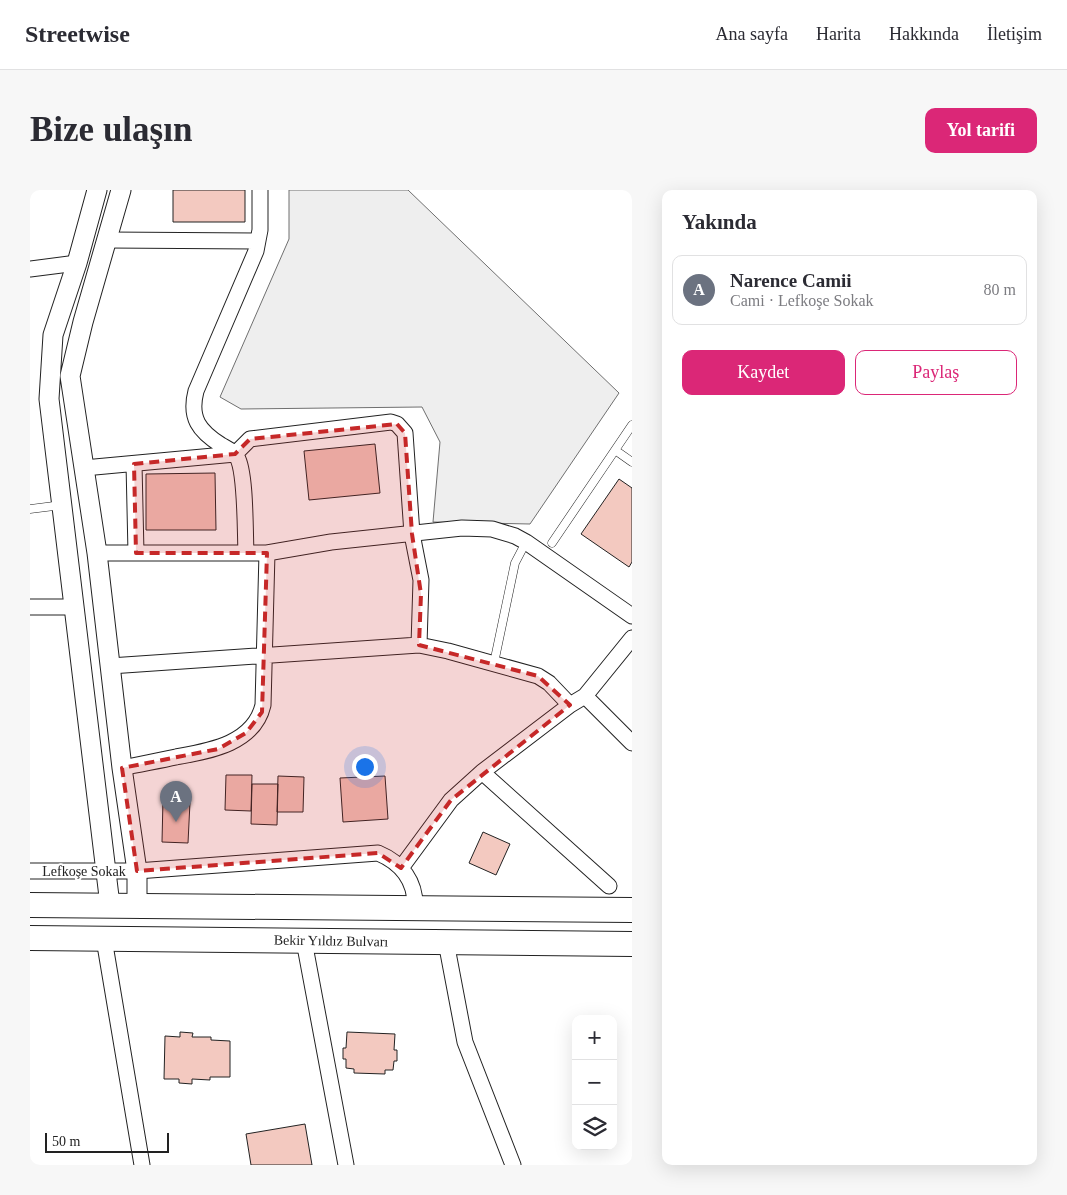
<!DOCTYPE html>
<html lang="tr">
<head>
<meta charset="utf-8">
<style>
	:root { --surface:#fff; --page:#f7f7f7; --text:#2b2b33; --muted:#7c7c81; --line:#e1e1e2; --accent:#db2777 }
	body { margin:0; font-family:Georgia,serif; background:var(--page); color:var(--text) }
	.controls { position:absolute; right:15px; bottom:15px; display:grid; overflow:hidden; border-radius:10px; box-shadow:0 5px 20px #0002 }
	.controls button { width:45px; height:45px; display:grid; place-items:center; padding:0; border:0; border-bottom:1px solid var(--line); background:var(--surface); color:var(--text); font:25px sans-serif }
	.scale { position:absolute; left:15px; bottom:12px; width:124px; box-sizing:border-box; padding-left:5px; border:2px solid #222; border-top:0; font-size:14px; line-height:18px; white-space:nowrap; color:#222; -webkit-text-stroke:4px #fff; paint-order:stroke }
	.you { position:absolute; left:334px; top:576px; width:18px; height:18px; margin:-12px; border:4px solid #fff; border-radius:50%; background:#1a73e8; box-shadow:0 0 0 8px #1a73e833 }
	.badge { display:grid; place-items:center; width:32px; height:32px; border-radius:50%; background:var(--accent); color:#fff; font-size:16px; font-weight:700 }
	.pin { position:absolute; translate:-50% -41px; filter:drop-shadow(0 1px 2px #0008) }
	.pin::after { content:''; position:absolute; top:26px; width:18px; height:15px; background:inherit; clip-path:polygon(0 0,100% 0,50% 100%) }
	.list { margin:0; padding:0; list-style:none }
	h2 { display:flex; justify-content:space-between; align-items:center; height:65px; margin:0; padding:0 20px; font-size:21px }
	h2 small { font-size:16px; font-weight:400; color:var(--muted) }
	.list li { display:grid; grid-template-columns:32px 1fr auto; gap:15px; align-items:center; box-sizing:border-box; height:70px; margin:0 10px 10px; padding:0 10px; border:1px solid var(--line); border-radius:10px }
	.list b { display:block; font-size:19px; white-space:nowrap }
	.list p { margin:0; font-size:16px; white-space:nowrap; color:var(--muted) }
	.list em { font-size:16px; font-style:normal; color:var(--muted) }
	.actions { display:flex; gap:10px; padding:15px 20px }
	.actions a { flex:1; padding:11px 0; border:1px solid var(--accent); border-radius:10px; text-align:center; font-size:18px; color:var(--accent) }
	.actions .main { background:var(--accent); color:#fff }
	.icon { flex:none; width:28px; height:28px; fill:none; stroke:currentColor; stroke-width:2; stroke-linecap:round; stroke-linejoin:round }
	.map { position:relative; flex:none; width:602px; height:975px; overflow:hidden; border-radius:10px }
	header { display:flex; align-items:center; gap:30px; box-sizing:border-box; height:70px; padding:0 25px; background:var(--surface); border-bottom:1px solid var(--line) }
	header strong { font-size:24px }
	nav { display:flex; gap:28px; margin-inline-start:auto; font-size:18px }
	.intro { display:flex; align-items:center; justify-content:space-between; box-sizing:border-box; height:120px; padding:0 30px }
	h1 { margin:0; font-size:35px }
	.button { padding:12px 22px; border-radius:10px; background:var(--accent); color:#fff; font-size:18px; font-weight:700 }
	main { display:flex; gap:30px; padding:0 30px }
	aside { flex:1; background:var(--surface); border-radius:10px; box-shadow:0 5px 20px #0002 }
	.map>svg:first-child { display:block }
	.green { fill:#eee; stroke:#6f6f6f }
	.building { fill:#f3c9c0; stroke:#222 }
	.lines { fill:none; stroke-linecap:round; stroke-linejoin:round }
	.service-casing { stroke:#222; stroke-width:9 }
	.minor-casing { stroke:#222; stroke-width:17 }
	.tertiary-casing { stroke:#222; stroke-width:21 }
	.primary-casing { stroke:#222; stroke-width:26 }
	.service { stroke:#fff; stroke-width:8 }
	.minor { stroke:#fff; stroke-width:15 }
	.tertiary { stroke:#fff; stroke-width:19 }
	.primary { stroke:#fff; stroke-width:24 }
	.marked { fill:#c62828; fill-opacity:0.2; stroke:#c62828; stroke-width:4; stroke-dasharray:10 6; stroke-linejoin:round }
	.labels { text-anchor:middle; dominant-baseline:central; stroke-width:4; stroke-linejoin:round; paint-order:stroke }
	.street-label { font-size:14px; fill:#222; stroke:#fff }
</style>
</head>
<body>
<header>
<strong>Streetwise</strong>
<nav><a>Ana sayfa</a><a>Harita</a><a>Hakkında</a><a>İletişim</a></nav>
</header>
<div class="intro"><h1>Bize ulaşın</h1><a class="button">Yol tarifi</a></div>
<main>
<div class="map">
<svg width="602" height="975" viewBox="0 0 602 975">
	<rect width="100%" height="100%" fill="#fff"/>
	<!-- green -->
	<path class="green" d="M259 0H378L589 203 500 334 403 332 410 252 392 217 211 219 190 207 259 49Z"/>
	<!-- building -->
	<path class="building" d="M143 0H215V32H143Z
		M345 254 350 303 279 310 274 261Z
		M185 283 186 340H116V284Z
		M589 289 602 298V372L599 377 551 344Z
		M196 585H222L221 621 195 620Z
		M248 586 274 587 273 622H247Z
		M355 586 358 629 313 632 310 588Z
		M222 594H248L247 635 221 634Z
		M133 609 160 612 158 653 132 652Z
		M453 642 480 654 466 685 439 673Z
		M150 842 163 843 162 847H181V850L200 851V887H180V890L162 889V894L149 893V889H134L135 846 150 847Z
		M317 842 365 844 364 860H367V871H364L363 880H355V884L324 883V879L316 878V869H313V858H316Z
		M275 934 282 975H221L216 944Z"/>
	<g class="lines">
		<!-- service casing -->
		<g class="service-casing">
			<path id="service" d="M585 260 602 272
				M0 319 32 315
				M522 353 602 235
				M464 473 485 373 496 352"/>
		</g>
		<!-- minor casing -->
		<g class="minor-casing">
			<path id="minor" d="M77 50 228 51
				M0 79 47 73
				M104 274 106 363
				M54 278 205 264 220 249 361 232 367 234 375 243 382 344 391 390 389 455
				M67 363H237L301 352 432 338 462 339 485 346 496 352 602 426
				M216 363C215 342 216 282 207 267 204 261 196 258 191 255 169 241 159 228 166 201L226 61 230 40V0
				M0 417H44
				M80 476 389 455 418 461 508 486 519 493 540 515
				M555 506 602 553
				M92 578C110 574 128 571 146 567 179 561 224 554 233 515L237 363
				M452 582 579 696
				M371 678 421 610 452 582 540 515 555 506 602 448
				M0 681H107L348 663C372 673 386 692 385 718
				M74 749 112 975
				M274 751 316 975
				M416 752 435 852 483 975"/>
		</g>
		<!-- tertiary casing -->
		<g class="tertiary-casing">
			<path id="tertiary" d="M67 0 47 73 23 145 19 209 80 715
				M91 0 53 132 40 186 67 363 92 578 107 681V716"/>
		</g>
		<!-- primary casing -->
		<g class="primary-casing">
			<path id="primary" d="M0 715 602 720
				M0 748 602 754"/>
		</g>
		<!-- service -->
		<use href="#service" class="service"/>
		<!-- minor -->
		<use href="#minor" class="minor"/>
		<!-- tertiary -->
		<use href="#tertiary" class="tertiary"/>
		<!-- primary -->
		<use href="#primary" class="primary"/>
	</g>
	<!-- marked area -->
	<path class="marked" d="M367 234 375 243 382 344 391 404 389 455 508 486 540 515 421 610 371 678 348 663 107 681 92 578 188 559 216 543 232 522 237 363H106L104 274 205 264 220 249Z"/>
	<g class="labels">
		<!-- street labels -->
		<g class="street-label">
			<text x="54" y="681">Lefkoşe Sokak</text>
			<text transform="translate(301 751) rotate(1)">Bekir Yıldız Bulvarı</text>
		</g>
	</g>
</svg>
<div class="controls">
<button>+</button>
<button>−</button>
<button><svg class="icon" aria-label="layers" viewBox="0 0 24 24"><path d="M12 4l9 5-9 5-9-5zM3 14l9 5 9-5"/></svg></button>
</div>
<div class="scale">50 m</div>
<div class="you"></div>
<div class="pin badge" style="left:146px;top:632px;background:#6b7280">A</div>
</div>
<aside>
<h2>Yakında<small></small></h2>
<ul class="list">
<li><span class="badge" style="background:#6b7280">A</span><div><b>Narence Camii</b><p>Cami · Lefkoşe Sokak</p></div><em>80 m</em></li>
</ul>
<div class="actions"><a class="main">Kaydet</a><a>Paylaş</a></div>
</aside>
</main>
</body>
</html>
